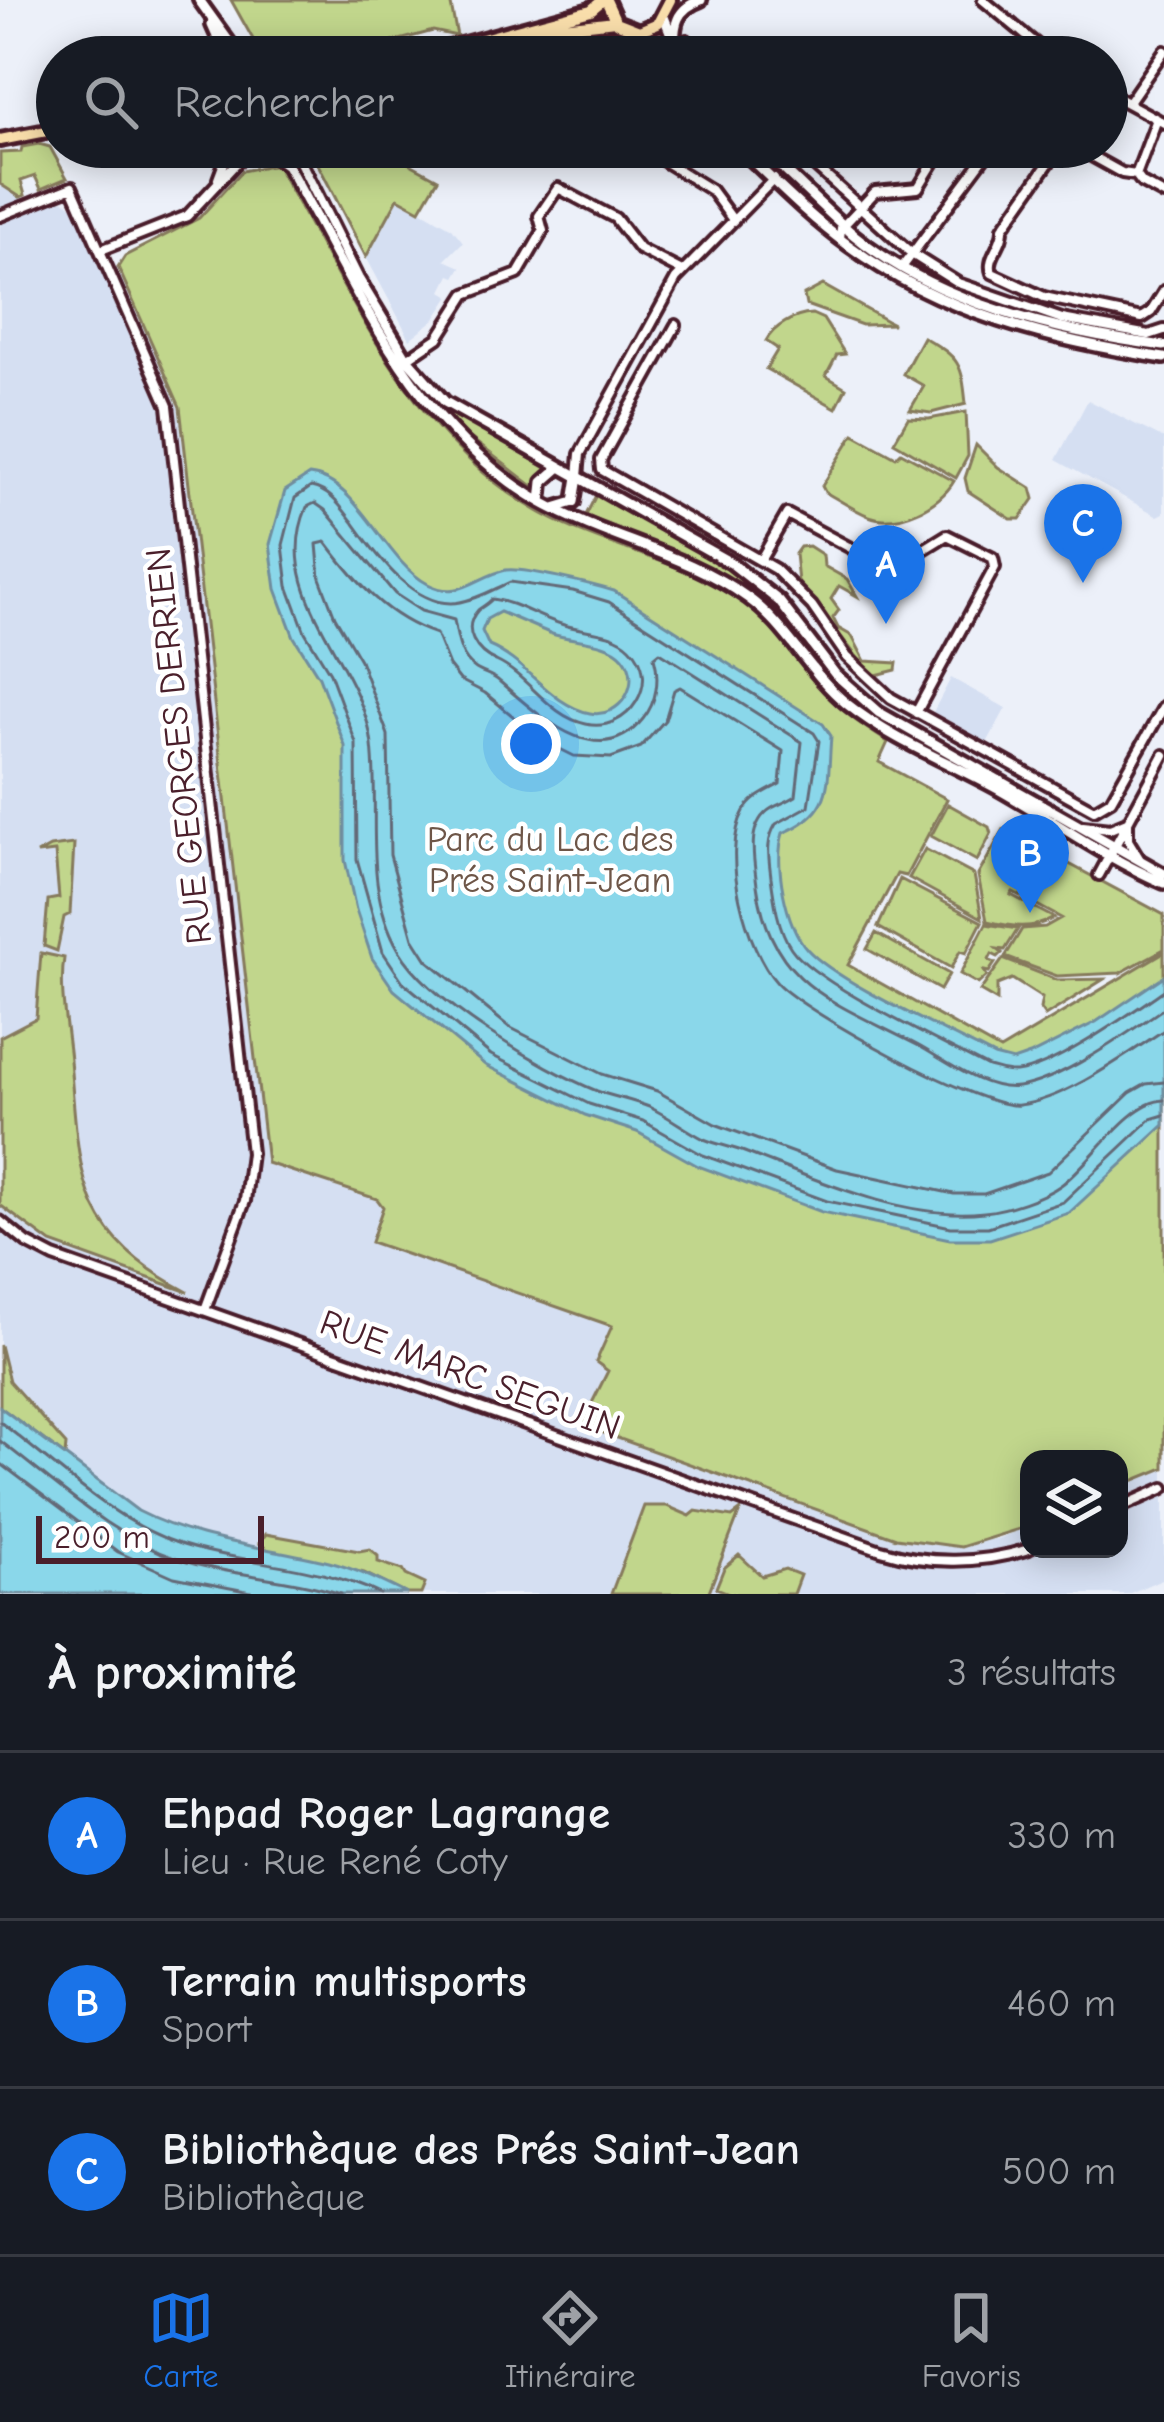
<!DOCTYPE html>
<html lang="fr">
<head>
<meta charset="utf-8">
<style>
	:root { --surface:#171b24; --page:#242831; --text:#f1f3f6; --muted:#9ea1a6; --line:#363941; --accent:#1a73e8 }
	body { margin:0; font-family:"Comic Neue",sans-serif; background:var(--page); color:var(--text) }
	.controls { position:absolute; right:36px; bottom:36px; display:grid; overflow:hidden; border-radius:24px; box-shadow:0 6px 30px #0003 }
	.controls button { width:108px; height:108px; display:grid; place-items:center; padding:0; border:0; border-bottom:3px solid var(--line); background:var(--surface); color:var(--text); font:60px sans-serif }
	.scale { position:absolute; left:36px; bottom:30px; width:228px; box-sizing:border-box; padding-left:12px; border:6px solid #4a1f2b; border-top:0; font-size:33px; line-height:42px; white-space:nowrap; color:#4a1f2b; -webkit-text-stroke:9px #fff; paint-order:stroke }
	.you { position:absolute; left:531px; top:744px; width:42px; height:42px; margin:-30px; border:9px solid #fff; border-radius:50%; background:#1a73e8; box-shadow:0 0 0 18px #1a73e833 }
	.badge { display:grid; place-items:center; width:78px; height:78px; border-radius:50%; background:var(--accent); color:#fff; font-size:39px; font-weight:700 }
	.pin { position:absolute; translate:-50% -99px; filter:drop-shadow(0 3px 6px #0008) }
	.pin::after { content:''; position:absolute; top:63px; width:42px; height:36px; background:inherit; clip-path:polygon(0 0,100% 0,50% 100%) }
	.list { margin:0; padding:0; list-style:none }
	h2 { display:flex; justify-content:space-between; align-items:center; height:156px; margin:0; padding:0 48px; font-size:51px }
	h2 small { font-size:39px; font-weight:400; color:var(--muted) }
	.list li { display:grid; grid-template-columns:78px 1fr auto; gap:36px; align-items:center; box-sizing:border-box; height:168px; padding:0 48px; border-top:3px solid var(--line) }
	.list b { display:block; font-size:45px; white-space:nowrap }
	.list p { margin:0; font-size:39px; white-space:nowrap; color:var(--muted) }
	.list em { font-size:39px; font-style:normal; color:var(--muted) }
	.icon { flex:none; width:66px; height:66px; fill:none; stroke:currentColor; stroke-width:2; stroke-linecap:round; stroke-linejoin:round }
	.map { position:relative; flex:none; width:1164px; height:1594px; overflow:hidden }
	.search { position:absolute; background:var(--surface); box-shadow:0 6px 30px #0003; left:36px; right:36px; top:36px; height:132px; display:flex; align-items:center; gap:30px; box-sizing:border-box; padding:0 42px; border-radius:66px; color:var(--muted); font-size:45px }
	.sheet { height:660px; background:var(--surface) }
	nav { display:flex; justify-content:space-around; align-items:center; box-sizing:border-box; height:168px; border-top:3px solid var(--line); background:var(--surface); font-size:33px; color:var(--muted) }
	nav a { display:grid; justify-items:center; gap:6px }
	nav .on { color:var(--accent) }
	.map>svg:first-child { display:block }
	.built { fill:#d5dff2 }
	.green { fill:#c1d68c; stroke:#867a5c; stroke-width:3 }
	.water { fill:#8ad7ea; stroke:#708d9e; stroke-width:3; fill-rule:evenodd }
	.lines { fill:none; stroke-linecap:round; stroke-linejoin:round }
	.shore { stroke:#646977; stroke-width:3 }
	.street-casing { stroke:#4a1f2b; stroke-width:16 }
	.secondary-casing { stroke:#4a1f2b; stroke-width:18 }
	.primary-casing { stroke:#4a1f2b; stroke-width:20 }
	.street { stroke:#fff; stroke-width:8 }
	.secondary { stroke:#fff; stroke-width:9 }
	.primary { stroke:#f9deab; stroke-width:10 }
	.labels { text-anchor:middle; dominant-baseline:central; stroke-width:9; stroke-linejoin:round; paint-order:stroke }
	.street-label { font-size:36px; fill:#4a1f2b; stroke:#fff }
	.park-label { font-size:36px; fill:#6e5648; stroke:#fff }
</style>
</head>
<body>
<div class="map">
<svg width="1164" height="1594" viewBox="0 0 1164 1594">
	<rect width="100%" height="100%" fill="#ecf0f9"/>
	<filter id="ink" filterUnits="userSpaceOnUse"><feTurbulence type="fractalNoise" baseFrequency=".00833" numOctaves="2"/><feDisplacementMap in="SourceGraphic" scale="24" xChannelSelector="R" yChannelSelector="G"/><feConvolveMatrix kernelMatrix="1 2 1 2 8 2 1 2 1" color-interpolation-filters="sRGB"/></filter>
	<g filter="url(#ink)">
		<!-- built -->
		<path class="built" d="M0 184 35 206 56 199 67 202 82 215 106 271 118 267 180 407 267 1163 377 1199 384 1207 372 1242 613 1326 608 1370 582 1424 896 1538 935 1544 997 1539 1029 1526V1549H1119V1491L1132 1481 1164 1468V1578L1128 1594H407L364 1573 189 1534 162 1523 138 1511 0 1407Z
			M398 197 452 228 463 242 445 260 461 267 455 277 450 275 442 291 450 296 435 319 410 339 366 257Z
			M1088 400 1164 439V513L1158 516 1056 460Z
			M951 678 1006 708 987 743 932 714Z"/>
		<!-- green -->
		<path class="green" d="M231 0H450L457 36 433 31 381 45 355 57H278L259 50Z
			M39 144 50 147 67 178 41 189 35 176 21 181 25 195 20 197 0 184V153L21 152 22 147Z
			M309 147H379L438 179 420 210 398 198 366 257Z
			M276 164C350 293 413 448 552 519 611 549 681 561 737 598 775 623 799 666 830 698 847 716 868 729 888 742L879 762 947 799 906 876 897 874 848 965 1000 1050 1164 952V1468L1132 1481 1119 1491V1459H1029V1526L961 1547 896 1538 581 1425 608 1371 596 1362 612 1326 371 1242 383 1207 377 1199 267 1163 180 407 118 267 125 256 199 218 242 171Z
			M823 285 887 321 893 324 862 325 806 305 804 295Z
			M812 314 823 319 845 354 837 355 826 376 846 388 836 408 766 369 778 349 766 341C774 326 794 315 812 314Z
			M923 337C960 358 962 363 966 404L931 413 910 410 924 386 903 374Z
			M417 378 448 410 548 469 535 488 443 417 414 380Z
			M966 412 968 456 956 478 894 442 908 418 929 419Z
			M854 434 896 457 901 452 954 481C940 506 897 527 869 516 854 510 839 500 825 492L822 486Z
			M976 445 998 467 1031 488 1034 499 1020 519H1011L968 491 965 478Z
			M597 493 747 579 761 589 759 603 695 565 586 515Z
			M809 546 823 555 824 566 847 579 857 596 839 586 831 599 839 610 833 618 838 628 852 636 865 661 897 663 896 670 872 676 798 582 795 554 800 547Z
			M948 804 989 827 991 834 977 861 931 836Z
			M1004 829 1164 915V949L1120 973 1057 976 1005 957 1022 929 1045 927 1061 918 1013 892 1011 895 1054 918C1033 930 1011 927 987 921L978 875Z
			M74 844 70 914 64 917 57 951 44 946 48 900 59 898 55 852 37 854 50 847Z
			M925 849 974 875 982 918 909 878Z
			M900 879 982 922 966 953 960 951 951 968 878 927Z
			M986 924 1018 929 1005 950 997 949 1002 953 998 957 992 954 989 960 995 963 989 972 984 971 987 976 978 984 960 974Z
			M876 933 949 974 940 990 867 949Z
			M41 953 64 958C59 991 67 1028 70 1060 80 1176 75 1233 188 1292L51 1243 0 1205V1037L36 1018Z
			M1003 959 1057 980 1104 979 1045 1016 1040 1009 1042 998 1012 979 997 985V1001L980 991Z
			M0 1345 9 1381 66 1445 65 1456 0 1407Z
			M644 1506H667L690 1516 696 1511 732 1517 740 1511 708 1594H611Z
			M266 1534 359 1551 370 1549 378 1556V1562L403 1570 406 1575 425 1584 421 1594H407L364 1573 268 1550 259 1543Z
			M739 1555 762 1576 785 1569 800 1575 793 1594H731L716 1588 724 1568Z"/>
		<!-- water -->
		<path class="water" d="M309 475C358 479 383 560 428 584 460 601 476 576 506 570 523 567 594 585 614 591L823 724 831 736C827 786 834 812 783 833 774 864 785 924 807 949 839 984 948 1031 994 1056L1013 1061 1030 1055 1096 1022 1164 976V1125L1069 1213 990 1239H950L822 1212 698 1166 637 1132 585 1115 485 1065 394 990 372 958 356 910 345 860V746L319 677 294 637 276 589 270 544 285 491ZM500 612C517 619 535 627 552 634 572 641 609 640 623 657 644 682 620 719 590 713 550 705 526 661 489 646L482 631 487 619Z
			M0 1407 138 1511C198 1542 264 1546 329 1562 356 1569 381 1581 407 1594H0Z"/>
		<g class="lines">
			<!-- shore -->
			<path class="shore" d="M492 599C516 602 537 617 561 624 583 632 613 630 630 647 664 680 628 734 586 724 548 716 529 676 496 661 477 653 460 630 478 610 483 606 488 604 492 599Z
				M1164 990C1132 1012 1052 1069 1016 1072 1007 1073 997 1069 988 1067 944 1043 816 985 791 948 778 929 774 900 771 877 769 858 765 842 776 824L809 806 819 741 814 733 609 602 573 591 510 582C492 590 480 598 460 602 415 611 375 553 353 522 341 507 331 491 311 487L295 498 283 545 288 586 305 632 330 673 356 743 357 859 383 952 403 982 491 1055 589 1104 643 1121 703 1155 827 1201 951 1227H988L1063 1202 1151 1119 1164 1115
				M1164 1008C1128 1033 1061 1081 1018 1087 985 1092 945 1060 917 1045 837 1003 770 986 757 885 754 860 745 824 772 808 780 804 788 801 796 796L802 742 660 652 654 657C660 678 657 702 643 719 598 775 537 713 500 682 493 675 484 674 476 669 459 658 457 636 454 620L421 611 395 594 325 510 315 503 307 507C269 594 363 663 372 745 380 815 362 886 399 950 429 1002 541 1068 597 1091 614 1097 632 1100 649 1107 668 1116 685 1129 704 1139 718 1145 733 1147 747 1153 817 1180 908 1221 984 1212 1006 1210 1043 1198 1061 1185 1091 1164 1127 1102 1164 1100
				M1164 1030C1126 1055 1065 1100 1019 1105 982 1110 804 1012 777 983 746 949 720 853 744 811 752 797 766 792 780 784L783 751 680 687 674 690 665 720 641 747 611 758 574 756 542 740 485 693 460 680 449 666 436 634C387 618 357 583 326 542L317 544 320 578 335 617 360 660 388 735 390 855 413 938 427 960 509 1027 602 1074 657 1091 715 1124 837 1169 954 1194H984L1048 1172 1130 1093 1146 1084 1164 1082
				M0 1422C57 1465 114 1523 183 1545 248 1565 318 1564 380 1594
				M0 1441C56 1483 110 1536 177 1559 230 1576 288 1577 341 1594
				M0 1463 118 1552 174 1577 261 1594"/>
			<!-- street casing -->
			<g class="street-casing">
				<path id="street" d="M983 0 1052 57
					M687 40 701 57
					M1107 92 1164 123
					M1128 103 1164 51
					M641 147 711 190 733 220
					M794 147 912 254 958 283 1062 319 1149 335 1164 330
					M1060 147 1003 228C1004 245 986 257 992 273L1044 297 1142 318 1151 312 1164 291
					M1075 147 1122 173 1136 175 1142 183 1164 195
					M1136 175 1157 119
					M218 179 230 147
					M0 216 72 187 168 406 251 1153 245 1201 205 1310
					M840 238 841 228 875 192 918 188 934 162 921 147
					M101 250 187 216 241 158 258 150
					M903 266 992 147
					M676 325 601 460 602 470 775 569 812 606 847 657 891 698 1094 810 1111 800 1164 706
					M407 359 438 338 466 294 518 274 543 231 539 216 558 188 615 218 639 249 682 271
					M578 477 580 454 676 279 774 179
					M761 559 787 514 888 568 895 567 947 535 993 558 995 567 916 713
					M1128 823V840L1139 858
					M1083 826 1110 829 1127 822
					M1099 875 1164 755
					M0 1221 27 1243 54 1257 881 1550C929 1565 981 1564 1029 1549
					M1119 1508 1164 1488"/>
			</g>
			<!-- secondary casing -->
			<g class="secondary-casing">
				<path id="secondary" d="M199 0 240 57
					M664 17 680 57
					M212 25 226 57
					M639 31 655 43 664 57
					M675 50C673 25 676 9 701 0
					M293 147 358 278 407 359 445 402 731 563 779 601 835 674 878 712 1164 874
					M738 147C773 180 809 217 848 245 940 313 1052 341 1164 358
					M759 147C792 175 821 207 854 235 938 304 1059 332 1164 346
					M265 149 287 165C357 289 413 428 541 502 607 539 686 553 748 598 788 627 809 673 847 704 893 741 947 761 998 789 1053 820 1105 858 1164 883
					M541 502 543 482 560 467
					M554 508 574 502 578 477"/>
			</g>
			<!-- primary casing -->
			<g class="primary-casing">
				<path id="primary" d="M606 0 616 22 639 31 658 23 670 0
					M416 57 591 10 603 0
					M454 57 563 27 615 21
					M0 140 57 129
					M244 147H271"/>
			</g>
			<!-- street -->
			<use href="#street" class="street"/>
			<!-- secondary -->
			<use href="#secondary" class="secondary"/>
			<!-- primary -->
			<use href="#primary" class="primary"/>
		</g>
	</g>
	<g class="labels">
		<!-- street labels -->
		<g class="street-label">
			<text transform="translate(179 746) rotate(-96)">RUE GEORGES DERRIEN</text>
			<text transform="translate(470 1375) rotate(20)">RUE MARC SEGUIN</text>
		</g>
		<!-- park labels -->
		<g class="park-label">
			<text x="550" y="839">Parc du Lac des<tspan x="550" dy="41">Prés Saint-Jean</tspan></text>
		</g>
	</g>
</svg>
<div class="controls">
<button><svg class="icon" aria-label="layers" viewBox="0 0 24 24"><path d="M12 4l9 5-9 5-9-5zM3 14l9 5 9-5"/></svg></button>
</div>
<div class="scale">200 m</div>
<div class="you"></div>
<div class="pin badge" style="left:886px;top:624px">A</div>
<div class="pin badge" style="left:1030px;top:913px">B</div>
<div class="pin badge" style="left:1083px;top:583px">C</div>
<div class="search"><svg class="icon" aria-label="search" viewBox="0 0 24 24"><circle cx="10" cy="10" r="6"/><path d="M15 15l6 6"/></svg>Rechercher</div>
</div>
<section class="sheet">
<h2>À proximité<small>3 résultats</small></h2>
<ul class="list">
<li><span class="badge">A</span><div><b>Ehpad Roger Lagrange</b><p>Lieu · Rue René Coty</p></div><em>330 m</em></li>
<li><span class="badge">B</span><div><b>Terrain multisports</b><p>Sport</p></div><em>460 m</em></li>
<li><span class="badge">C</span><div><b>Bibliothèque des Prés Saint-Jean</b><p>Bibliothèque</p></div><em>500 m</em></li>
</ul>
</section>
<nav>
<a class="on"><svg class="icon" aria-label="map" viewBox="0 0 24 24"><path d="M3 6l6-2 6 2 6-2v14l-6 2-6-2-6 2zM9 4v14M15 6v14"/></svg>Carte</a>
<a><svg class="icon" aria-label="directions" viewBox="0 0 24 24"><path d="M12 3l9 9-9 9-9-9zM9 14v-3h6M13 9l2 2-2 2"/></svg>Itinéraire</a>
<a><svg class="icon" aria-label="saved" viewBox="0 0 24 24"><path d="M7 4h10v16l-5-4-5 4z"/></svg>Favoris</a>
</nav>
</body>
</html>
